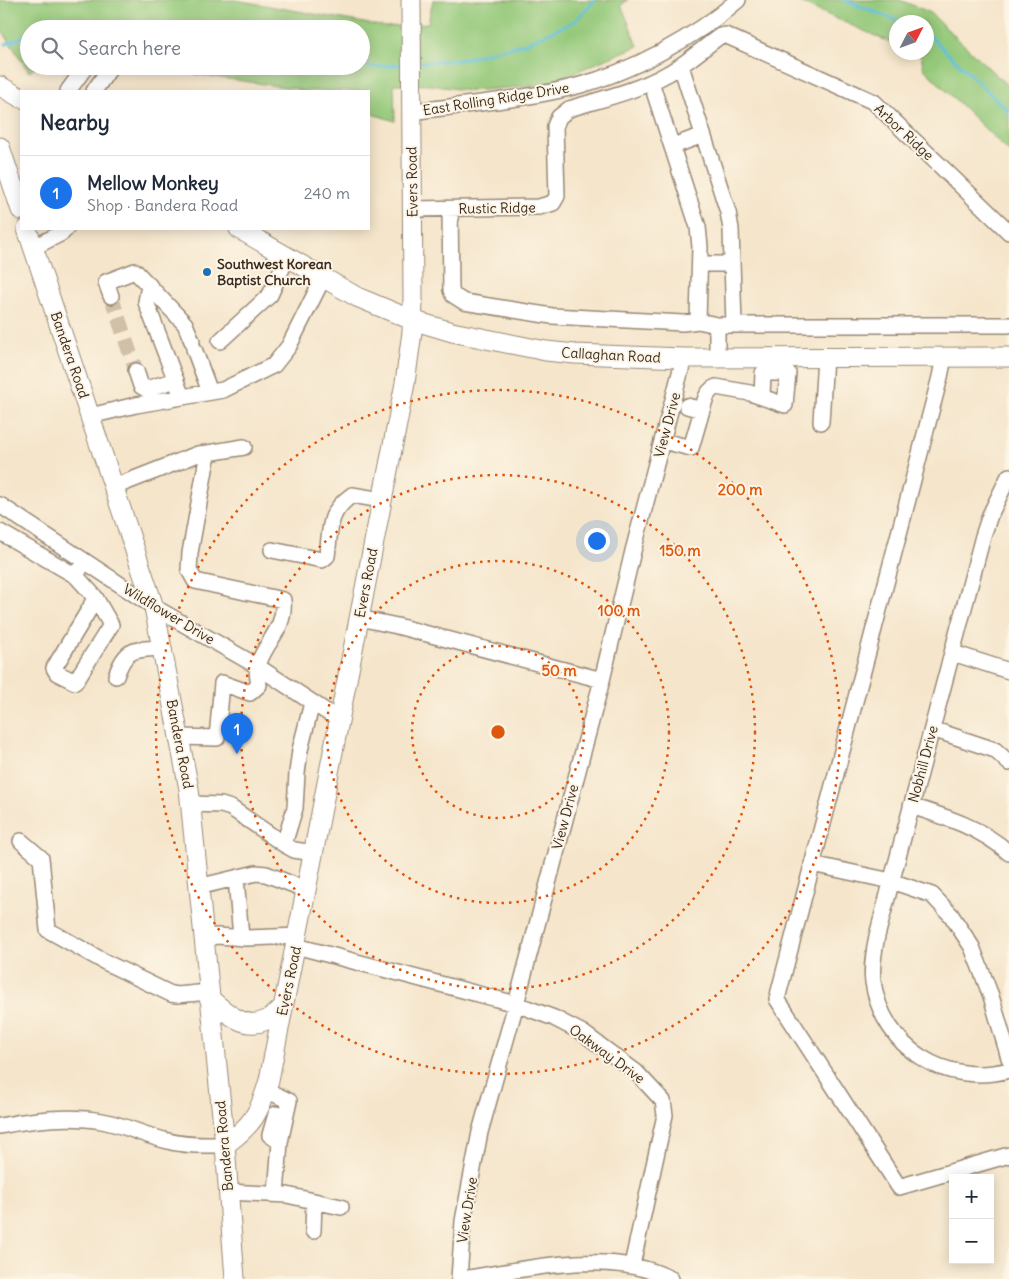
<!DOCTYPE html>
<html lang="en">
<head>
<meta charset="utf-8">
<style>
	:root { --surface:#fff; --page:#f6f6f7; --text:#1f2937; --muted:#747a83; --line:#e0e1e3; --accent:#1a73e8 }
	body { margin:0; font-family:Delius,sans-serif; background:var(--page); color:var(--text) }
	.controls { position:absolute; right:15px; bottom:15px; display:grid; overflow:hidden; border-radius:0px; box-shadow:0 2px 12px #0003 }
	.controls button { width:45px; height:45px; display:grid; place-items:center; padding:0; border:0; border-bottom:1px solid var(--line); background:var(--surface); color:var(--text); font:25px sans-serif }
	.compass { position:absolute; left:889px; top:15px; width:45px; height:45px; border-radius:50%; background:var(--surface); box-shadow:0 2px 12px #0003; rotate:48deg }
	.you { position:absolute; left:596px; top:540px; width:18px; height:18px; margin:-12px; border:4px solid #fff; border-radius:50%; background:#1a73e8; box-shadow:0 0 0 8px #1a73e833 }
	.badge { display:grid; place-items:center; width:32px; height:32px; border-radius:50%; background:var(--accent); color:#fff; font-size:16px; font-weight:700 }
	.pin { position:absolute; translate:-50% -41px; filter:drop-shadow(0 1px 2px #0008) }
	.pin::after { content:''; position:absolute; top:26px; width:18px; height:15px; background:inherit; clip-path:polygon(0 0,100% 0,50% 100%) }
	.list { margin:0; padding:0; list-style:none }
	h2 { display:flex; justify-content:space-between; align-items:center; height:65px; margin:0; padding:0 20px; font-size:21px }
	h2 small { font-size:16px; font-weight:400; color:var(--muted) }
	.list li { display:grid; grid-template-columns:32px 1fr auto; gap:15px; align-items:center; box-sizing:border-box; height:75px; padding:0 20px; border-top:1px solid var(--line) }
	.list b { display:block; font-size:19px; white-space:nowrap }
	.list p { margin:0; font-size:16px; white-space:nowrap; color:var(--muted) }
	.list em { font-size:16px; font-style:normal; color:var(--muted) }
	.icon { flex:none; width:28px; height:28px; fill:none; stroke:currentColor; stroke-width:2; stroke-linecap:round; stroke-linejoin:round }
	.map { position:relative; flex:none; width:1009px; height:1279px; overflow:hidden }
	.search { position:absolute; background:var(--surface); box-shadow:0 2px 12px #0003; left:20px; top:20px; width:350px; height:55px; display:flex; align-items:center; gap:12px; box-sizing:border-box; padding:0 18px; border-radius:28px; color:var(--muted); font-size:19px }
	.panel { position:absolute; background:var(--surface); box-shadow:0 2px 12px #0003; left:20px; top:90px; width:350px; height:140px; border-radius:0px }
	.map>svg:first-child { display:block }
	.green { fill:#95c97a; stroke:#687a4c }
	.lines { fill:none; stroke-linecap:round; stroke-linejoin:round }
	.stream { stroke:#60c1df; stroke-width:3 }
	.minor-tunnel { stroke:#d0c0a8; stroke-width:15; stroke-dasharray:15 8; stroke-linecap:butt }
	.minor-casing { stroke:#988874; stroke-width:18 }
	.major-casing { stroke:#988874; stroke-width:21 }
	.minor { stroke:#fff; stroke-width:15 }
	.major { stroke:#fff; stroke-width:19 }
	.ring { fill:none; stroke:#df570d; stroke-width:2.5; stroke-dasharray:2.5 5 }
	.poi-dot { fill:#1f6fb2; stroke:#fcf5e5; stroke-width:2 }
	.labels { text-anchor:middle; dominant-baseline:central; stroke-width:4; stroke-linejoin:round; paint-order:stroke }
	.street-label { font-size:14px; fill:#3b2a1e; stroke:#fcf5e5 }
	.poi-label { font-size:14px; font-weight:bold; fill:#3b2a1e; stroke:#fcf5e5; text-anchor:start }
	.centre { fill:#df570d; stroke:#fcf5e5; stroke-width:2.5 }
	.ring-label { font-size:15px; text-anchor:middle; font-weight:bold; fill:#df570d; stroke:#fcf5e5; stroke-width:4; stroke-linejoin:round; paint-order:stroke }
</style>
</head>
<body>
<div class="map">
<svg width="1009" height="1279" viewBox="0 0 1009 1279">
	<rect width="100%" height="100%" fill="#fcf5e5"/>
	<filter id="ink" filterUnits="userSpaceOnUse"><feTurbulence type="fractalNoise" baseFrequency=".02" numOctaves="2"/><feDisplacementMap in="SourceGraphic" scale="10" xChannelSelector="R" yChannelSelector="G"/><feConvolveMatrix kernelMatrix="1 2 1 2 8 2 1 2 1" color-interpolation-filters="sRGB"/></filter>
	<filter id="wash" filterUnits="userSpaceOnUse"><feTurbulence type="fractalNoise" baseFrequency=".0096" numOctaves="4" result="noise"/><feDisplacementMap in="SourceGraphic" scale="20" xChannelSelector="R" yChannelSelector="G"/><feGaussianBlur stdDeviation="1.12" result="paint"/><feColorMatrix in="noise" values="0 0 0 0 0 0 0 0 0 0 0 0 0 0 0 0 0 1.4 0 .05"/><feComposite in="paint" operator="in"/></filter>
	<g filter="url(#wash)">
		<rect width="100%" height="100%" fill="#f5e5cb"/>
		<!-- green -->
		<path class="green" d="M0 0H236L386 27 428 23 433 0H628L621 5 638 46 544 85 469 91 432 85 394 84 395 121 369 113V91H303L292 88 207 76 153 66H361V29H29V66H39L29 72 0 27Z
			M794 0H900L929 12 1009 87V152L924 69 921 56 914 53 926 52V22H896V45Z"/>
		<g class="lines">
			<!-- stream -->
			<path class="stream" d="M844 0 901 22
				M49 29 88 22 126 29
				M926 32 1009 112
				M6 44 29 34
				M417 63 459 60 524 44 575 21 595 0
				M361 65 375 67 405 64"/>
		</g>
	</g>
	<g filter="url(#ink)">
		<g class="lines">
			<!-- minor-tunnel -->
			<path class="minor-tunnel" d="M111 296 136 371"/>
			<!-- minor casing -->
			<g class="minor-casing">
				<path id="minor" d="M681 66 728 212 731 229 734 325
					M651 82 698 227 700 247 698 321
					M68 91 86 66
					M94 91 110 68 100 66
					M411 112C466 104 523 100 577 86 631 72 696 37 738 0
					M673 146 703 135
					M412 209 539 207 553 203 557 196 555 126 559 117 569 109C601 99 637 91 667 74 686 64 702 49 720 36L725 35 874 102 1009 232
					M450 209 451 290 453 295 464 302 552 316 683 323 698 321 717 325H1009
					M34 247 62 233 66 229
					M700 264H731
					M149 285 146 302 182 397
					M111 296 106 282 135 271 185 324 192 341
					M220 341 270 295 287 257
					M194 349 210 392
					M717 357V325
					M944 357 940 377 777 999 899 1187 1009 1155
					M136 371 141 386 146 389 176 380
					M702 410C705 401 706 391 716 387L750 393 785 405 788 373H763L762 397
					M90 416 136 405 223 390 274 365 289 346 323 278
					M821 422 825 357
					M663 441 691 448 702 410 687 406
					M208 453 244 447
					M1009 476 990 515 983 536 877 936C874 951 871 967 873 982 883 1048 945 1087 1009 1070
					M114 487 198 454 208 453 190 553 189 570 195 581 283 600C286 629 266 640 258 665 256 671 258 679 259 685L250 693 222 683 217 738 179 737
					M0 505 154 607 257 666 339 720
					M0 532 76 576
					M272 550 322 560 327 556C331 527 327 513 352 495L382 500
					M84 561 76 576 95 597 90 608 54 668 57 673 75 682 111 625 95 597
					M359 618 397 626 602 680
					M953 653 1009 671
					M116 676C126 647 134 650 162 648
					M932 729 995 750 1009 763
					M191 804 221 805 231 808 285 845 294 850 314 853
					M911 806C946 817 982 828 1009 853
					M21 841 41 858 48 930 105 962 171 994 177 995 209 992
					M284 844 295 808 297 773 300 750 312 703
					M812 864 891 881 932 895 951 915 972 947 991 996 1009 1058
					M236 878 241 938
					M198 887 256 873 266 874 307 890
					M203 938 217 936 246 938 298 936
					M296 946 516 1004 554 1018 583 1033 636 1072 663 1101 665 1115 632 1265
					M266 1090 289 1101 280 1142 276 1194
					M276 1114 270 1135 280 1142
					M0 1126C34 1119 68 1115 102 1121 125 1125 145 1136 168 1141 186 1146 206 1145 225 1145
					M228 1192 287 1195 341 1207
					M313 1231 314 1201
					M459 1279 463 1221 480 1132 516 1004 602 680 633 551 684 358
					M463 1279C527 1269 611 1248 671 1279"/>
			</g>
			<!-- major casing -->
			<g class="major-casing">
				<path id="major" d="M0 86 21 98
					M0 147 21 210
					M27 229 154 607 189 789 225 1145 235 1279
					M239 229 357 297 412 320 452 332 546 351 575 354 684 358 1009 357
					M209 998C224 1011 244 1030 264 1021 271 1019 278 1012 283 1007
					M225 1145C253 1125 260 1112 269 1080L405 383 412 332 413 300 411 0"/>
			</g>
			<!-- minor -->
			<use href="#minor" class="minor"/>
			<!-- major -->
			<use href="#major" class="major"/>
		</g>
	</g>
	<!-- distance rings -->
	<g class="ring">
		<circle cx="498" cy="732" r="86"/>
		<circle cx="498" cy="732" r="171"/>
		<circle cx="498" cy="732" r="257"/>
		<circle cx="498" cy="732" r="342"/>
	</g>
	<!-- markers -->
	<circle class="poi-dot" cx="207" cy="272" r="5"/>
	<g class="labels">
		<!-- street labels -->
		<g class="street-label">
			<text transform="translate(496 99) rotate(-9)">East Rolling Ridge Drive</text>
			<text transform="translate(904 132) rotate(43)">Arbor Ridge</text>
			<text transform="translate(412 182) rotate(-91)">Evers Road</text>
			<text transform="translate(497 208) rotate(-1)">Rustic Ridge</text>
			<text transform="translate(70 355) rotate(71)">Bandera Road</text>
			<text transform="translate(611 355) rotate(3)">Callaghan Road</text>
			<text transform="translate(667 425) rotate(-75)">View Drive</text>
			<text transform="translate(366 583) rotate(-79)">Evers Road</text>
			<text transform="translate(169 614) rotate(31)">Wildflower Drive</text>
			<text transform="translate(180 744) rotate(79)">Bandera Road</text>
			<text transform="translate(923 764) rotate(-75)">Nobhill Drive</text>
			<text transform="translate(565 817) rotate(-75)">View Drive</text>
			<text transform="translate(289 981) rotate(-78)">Evers Road</text>
			<text transform="translate(607 1054) rotate(36)">Oakway Drive</text>
			<text transform="translate(224 1146) rotate(-95)">Bandera Road</text>
			<text transform="translate(467 1210) rotate(-81)">View Drive</text>
		</g>
		<!-- poi labels -->
		<g class="poi-label">
			<text x="217" y="264">Southwest Korean<tspan x="217" dy="16">Baptist Church</tspan></text>
		</g>
	</g>
	<circle cx="498" cy="732" r="8" class="centre"/>
	<g class="ring-label">
		<text x="740" y="495">200 m</text>
		<text x="680" y="556">150 m</text>
		<text x="619" y="616">100 m</text>
		<text x="559" y="676">50 m</text>
	</g>
</svg>
<div class="controls">
<button>+</button>
<button>−</button>
</div>
<svg class="compass" viewBox="-18 -18 36 36"><path d="M0-13l5 13h-10z" fill="#e53935"/><path d="M0 13l5-13h-10z" fill="#747a83"/></svg>
<div class="you"></div>
<div class="pin badge" style="left:237px;top:754px">1</div>
<div class="search"><svg class="icon" aria-label="search" viewBox="0 0 24 24"><circle cx="10" cy="10" r="6"/><path d="M15 15l6 6"/></svg>Search here</div>
<section class="panel">
<h2>Nearby<small></small></h2>
<ul class="list">
<li><span class="badge">1</span><div><b>Mellow Monkey</b><p>Shop · Bandera Road</p></div><em>240 m</em></li>
</ul>
</section>
</div>
</body>
</html>
